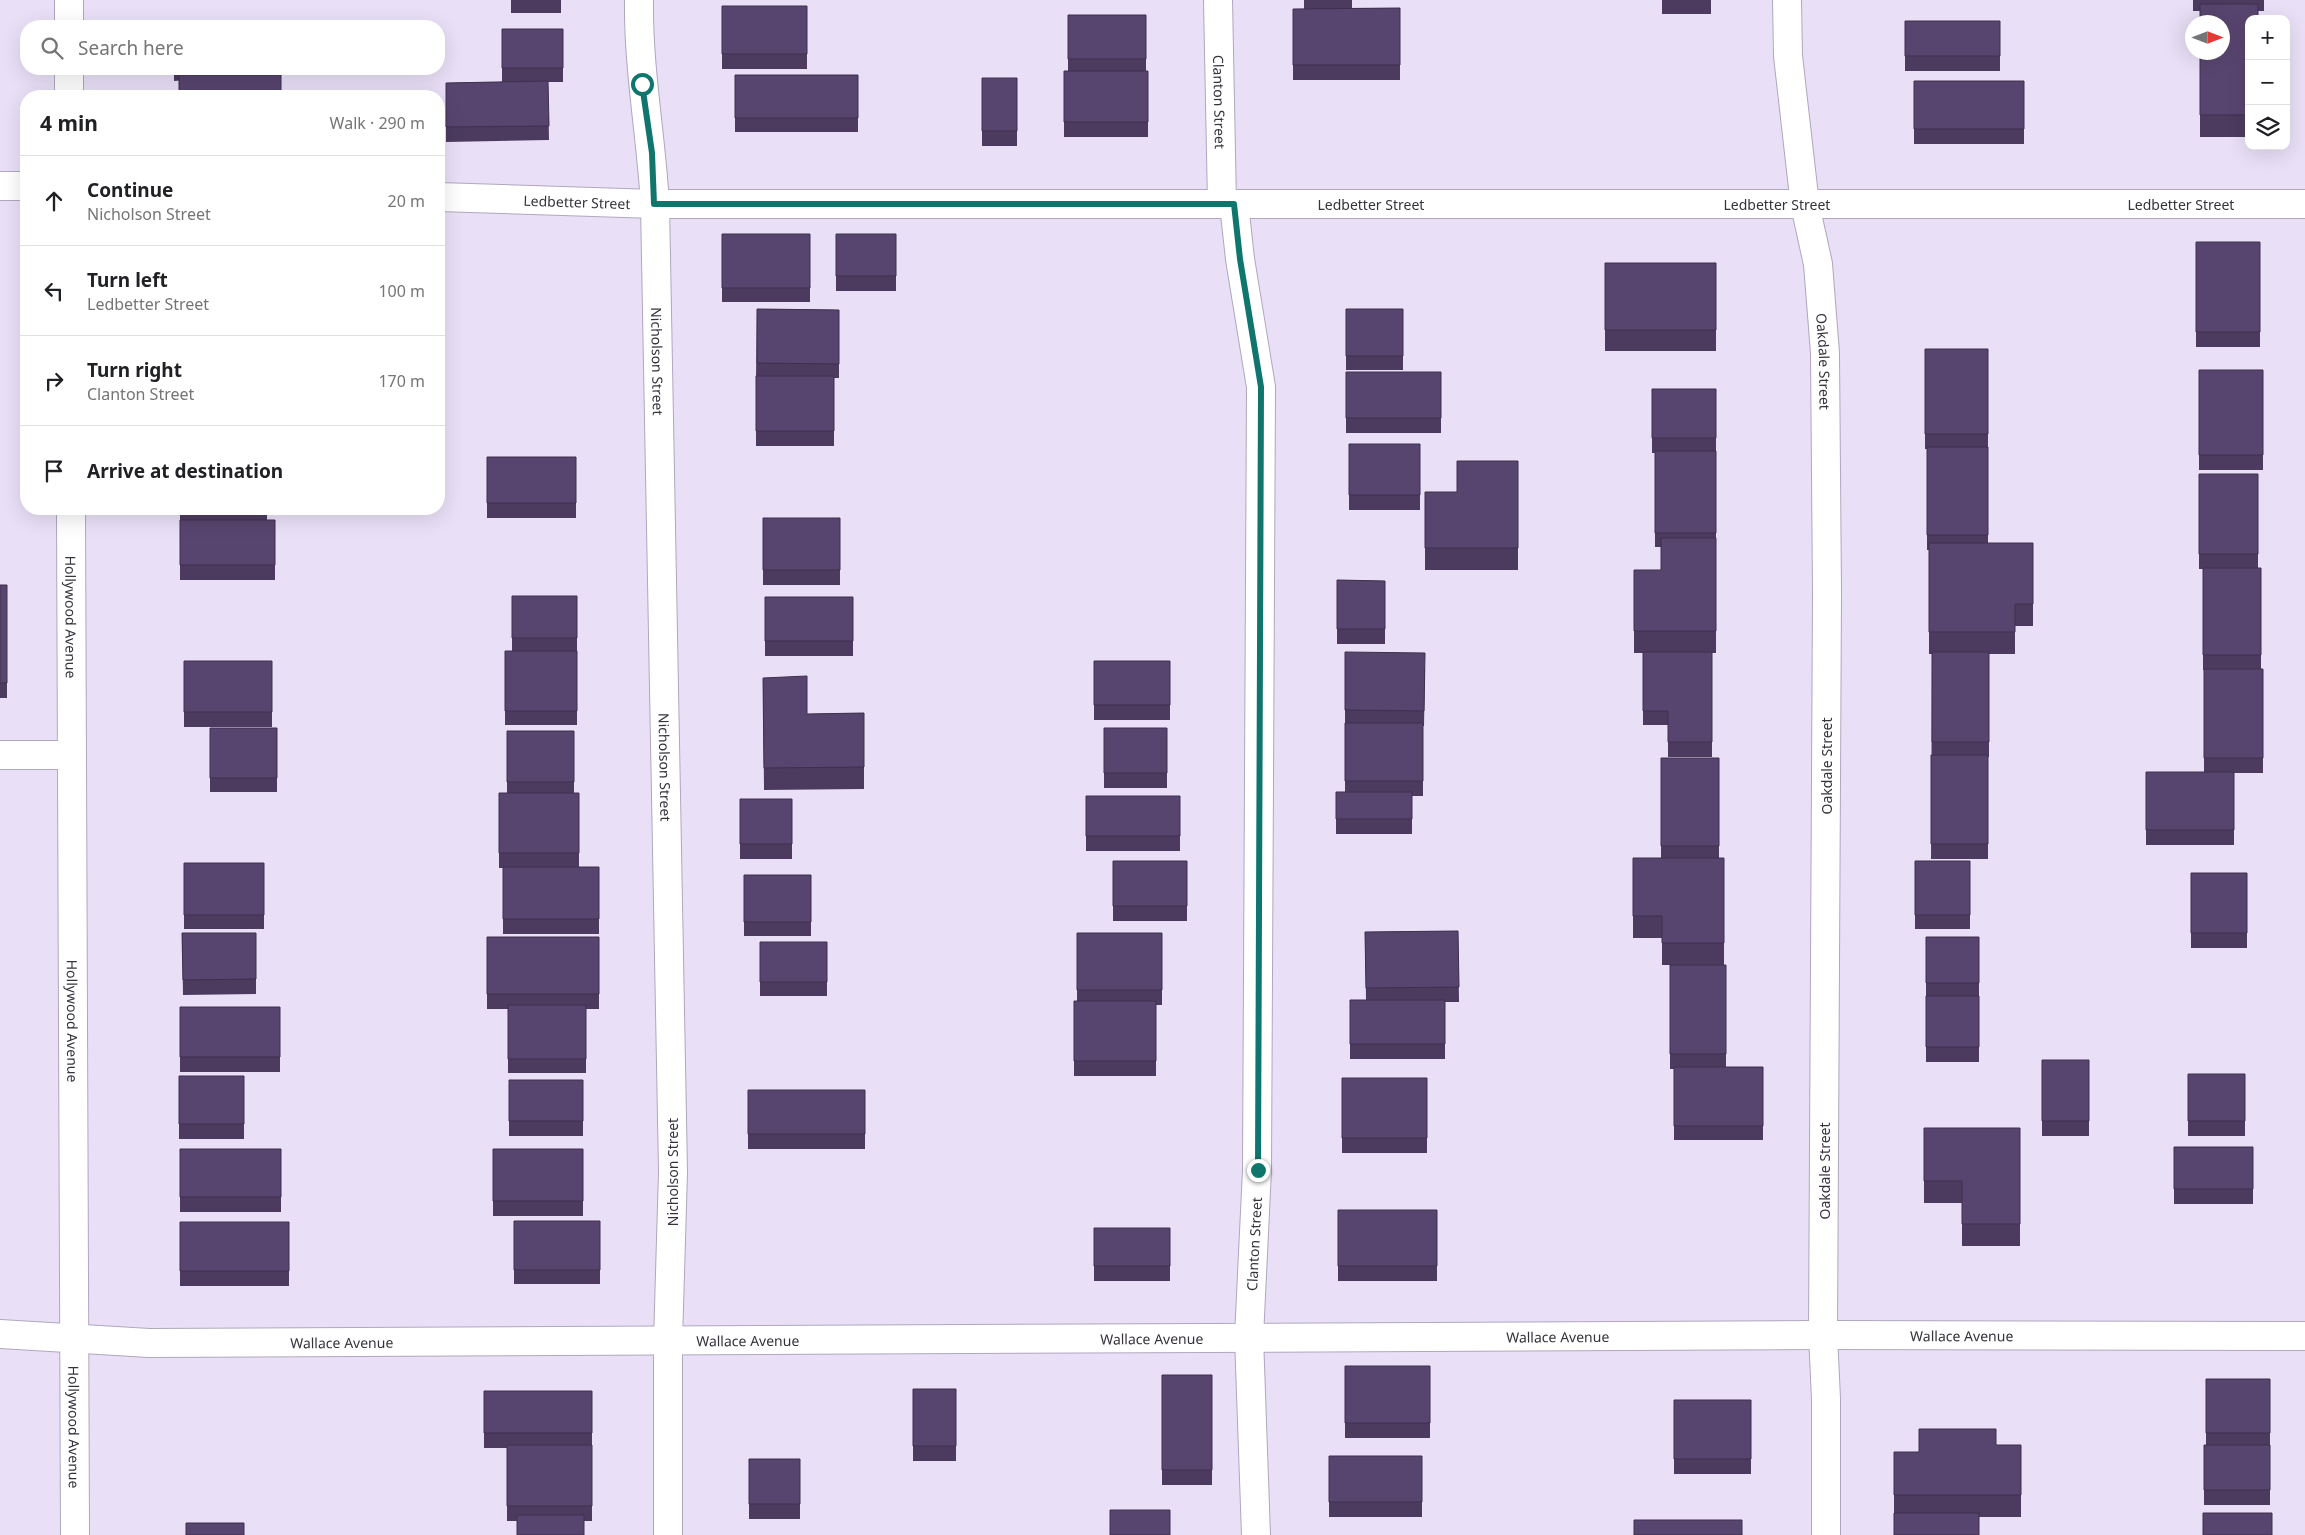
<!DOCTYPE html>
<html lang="en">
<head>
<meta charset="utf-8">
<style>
	:root { --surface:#fff; --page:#f6f6f6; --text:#202124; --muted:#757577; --line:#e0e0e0 }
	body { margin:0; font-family:"Noto Sans",sans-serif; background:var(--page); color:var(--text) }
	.controls { position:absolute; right:15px; top:15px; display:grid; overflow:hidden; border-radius:10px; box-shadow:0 5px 20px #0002 }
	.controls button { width:45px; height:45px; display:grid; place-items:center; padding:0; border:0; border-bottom:1px solid var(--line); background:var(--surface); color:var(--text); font:25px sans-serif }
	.compass { position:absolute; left:2185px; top:15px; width:45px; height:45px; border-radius:50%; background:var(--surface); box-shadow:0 5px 20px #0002; rotate:90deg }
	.stop { position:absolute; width:15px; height:15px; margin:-11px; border:4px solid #0f766e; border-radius:50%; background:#fff }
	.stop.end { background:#0f766e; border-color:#fff; box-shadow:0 1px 5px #0008 }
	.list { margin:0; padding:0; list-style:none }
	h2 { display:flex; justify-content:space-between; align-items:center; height:65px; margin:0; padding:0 20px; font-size:21px }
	h2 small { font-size:16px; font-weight:400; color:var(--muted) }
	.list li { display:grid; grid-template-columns:32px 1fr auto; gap:15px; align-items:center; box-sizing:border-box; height:90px; padding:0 20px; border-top:1px solid var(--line) }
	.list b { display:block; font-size:19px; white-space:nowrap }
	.list p { margin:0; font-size:16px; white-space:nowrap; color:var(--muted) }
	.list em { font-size:16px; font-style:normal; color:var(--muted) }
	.icon { flex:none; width:28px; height:28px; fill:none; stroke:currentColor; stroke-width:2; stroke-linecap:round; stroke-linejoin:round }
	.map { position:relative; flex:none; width:2305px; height:1535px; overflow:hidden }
	.search { position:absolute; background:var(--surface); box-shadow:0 5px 20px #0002; left:20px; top:20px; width:425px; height:55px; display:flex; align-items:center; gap:12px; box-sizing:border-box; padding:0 18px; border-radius:20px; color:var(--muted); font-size:19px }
	.panel { position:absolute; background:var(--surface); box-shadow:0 5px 20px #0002; left:20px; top:90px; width:425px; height:425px; border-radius:20px }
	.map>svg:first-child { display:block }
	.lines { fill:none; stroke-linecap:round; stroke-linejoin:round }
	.minor-casing { stroke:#b0a7bd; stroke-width:30 }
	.major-casing { stroke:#b0a7bd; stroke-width:30 }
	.minor { stroke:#fff; stroke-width:28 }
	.major { stroke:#fff; stroke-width:28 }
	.wall { fill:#4c3b5f }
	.building { fill:#58456f; stroke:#3e304e }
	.route { stroke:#0f766e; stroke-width:6 }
	.labels { text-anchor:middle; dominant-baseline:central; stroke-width:5; stroke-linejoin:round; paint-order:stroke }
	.street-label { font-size:14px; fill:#36323b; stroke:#fff }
</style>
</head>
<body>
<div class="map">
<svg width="2305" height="1535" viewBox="0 0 2305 1535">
	<rect width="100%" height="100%" fill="#e9e0f7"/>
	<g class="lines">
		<!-- minor casing -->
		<g class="minor-casing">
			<g id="minor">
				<path id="s1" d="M639 0C638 68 651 135 655 204L673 1172 668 1341V1535"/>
				<path id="s2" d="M1218 0 1222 204"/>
				<path id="s3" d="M1787 0 1788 56 1805 205 1818 264 1825 353 1827 593 1823 1335 1826 1399V1535"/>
				<path d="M0 186H26"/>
				<path id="s4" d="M439 197 655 204H2305"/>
				<path d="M1234 204 1240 259 1261 387 1257 1170 1249 1337 1256 1535"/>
				<path d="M0 755H72"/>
				<path id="s5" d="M0 1334 149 1343 1823 1335 2305 1336"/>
			</g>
		</g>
		<!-- major casing -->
		<g class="major-casing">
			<g id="major">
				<path d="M69 0V26"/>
				<path d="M69 69V96"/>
				<path id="s6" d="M71 509 75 1535"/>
			</g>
		</g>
		<!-- minor -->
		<use href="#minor" class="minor"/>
		<!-- major -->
		<use href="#major" class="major"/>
	</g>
	<!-- wall -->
	<path class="wall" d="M511 0H561V13H511Z
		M1304 0H1352V8H1400V80H1293V9H1304Z
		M1662 0H1711V14H1662Z
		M2193 0H2264V11H2258L2249 19V137H2200V11H2193Z
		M722 6H807V69H722Z
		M1068 15H1146V71H1148V137H1064V71H1068Z
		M1905 21H2000V71H1905Z
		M502 29H563V82H548L549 140 446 142V83L502 82Z
		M174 69H252V75L174 81Z
		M735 75H858V132H735Z
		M982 78H1017V146H982Z
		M1914 81H2024V144H1914Z
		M722 234H810V302H722Z
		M836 234H896V291H836Z
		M2196 242H2260V347H2196Z
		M1605 263H1716V351H1605Z
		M757 309 839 310V378H834V446H756V376Z
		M1346 309H1403V370H1346Z
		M1925 349H1988V543H2033V626H2015V654H1989V757H1988V859H1931L1932 654H1929V550H1927V449H1925Z
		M2199 370H2263V470H2199Z
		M1346 372H1441V433H1346Z
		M1652 389H1716V653H1712V757H1668V725H1643V653H1634V570H1661V547H1655V453H1652Z
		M1349 444H1420V510H1349Z
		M487 457H576V518H487Z
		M1518 461V570H1425V492H1457Z
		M2199 474H2258V568H2261V669H2263V773H2234V845H2146V772H2204V670H2203V569H2199Z
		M180 509H267V520H275V580H180Z
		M763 518H840V585H763Z
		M1337 580 1385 581V644H1337Z
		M0 585H7V698H0Z
		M512 596H577V725H505V651H512Z
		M765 597H853V656H765Z
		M184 661H272V727H184Z
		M1094 661H1170V720H1094Z
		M1425 668 1424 726H1423V796H1412V834H1336V792H1345V710Z
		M763 678 807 714 864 713V789L764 790Z
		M210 728H277V792H210Z
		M1104 728H1167V788H1104Z
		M507 731H574V793H579V867H599V934H503V868H499V793H507Z
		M1661 758H1719V858H1724V965H1726V1067H1763V1140H1674V1069H1670V965H1662V938H1633V858H1661Z
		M1086 796H1180V851H1086Z
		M740 799H792V859H740Z
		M1113 861H1187V921H1113Z
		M1915 861H1970V929H1915Z
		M184 863H264V929H184Z
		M2191 873H2247V948H2191Z
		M744 875H811V936H744Z
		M1458 931 1459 1002H1445V1059H1350V1000H1366L1365 932Z
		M182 933H256V994L183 995Z
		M1077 933H1162V1005H1156V1076H1074V1001H1077Z
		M487 937H599V1009H586V1073H508V1009H487Z
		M1926 937H1979V1062H1926Z
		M760 942H827V996H760Z
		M180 1007H280V1072H180Z
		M2042 1060H2089V1136H2042Z
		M2188 1074H2245V1136H2188Z
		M179 1076H244V1139H179Z
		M1342 1078H1427V1153H1342Z
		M509 1080H583V1136H509Z
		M748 1090H865V1149H748Z
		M1924 1128H2020V1246H1962V1203H1924Z
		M2174 1147H2253V1204H2174Z
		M180 1149H281V1212H180Z
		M493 1149H583V1216H493Z
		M1338 1210H1437V1281H1338Z
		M514 1221H600V1284H514Z
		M180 1222H289V1286H180Z
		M1094 1228H1170V1281H1094Z
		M1345 1366H1430V1438H1345Z
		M1162 1375H1212V1485H1162Z
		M2206 1379H2270V1505H2204V1445H2206Z
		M913 1389H956V1461H913Z
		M484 1391H592V1521H507V1448H484Z
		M1674 1400H1751V1474H1674Z
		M1996 1445H2021V1517H1979L1894 1535V1452H1919Z
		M1329 1456H1422V1517H1329Z
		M749 1459H800V1519H749Z"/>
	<!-- building -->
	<path class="building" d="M2200 4H2258V19H2249V115H2200V52H2222V22H2200Z
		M722 6H807V54H722Z
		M1400 8V65H1293V9Z
		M1068 15H1146V59H1068Z
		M174 21H251V26H174Z
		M1905 21H2000V56H1905Z
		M502 29H563V68H502Z
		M1064 71H1148V122H1064Z
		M179 75H281V96H179Z
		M735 75H858V118H735Z
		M982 78H1017V131H982Z
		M548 81 549 126 446 127V83Z
		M1914 81H2024V129H1914Z
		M722 234H810V288H722Z
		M836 234H896V276H836Z
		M2196 242H2260V332H2196Z
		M1605 263H1716V330H1605Z
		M757 309 839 310V364L757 363Z
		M1346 309H1403V356H1346Z
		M1925 349H1988V434H1925Z
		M2199 370H2263V455H2199Z
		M1346 372H1441V418H1346Z
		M756 376H834V431H756Z
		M1652 389H1716V438H1652Z
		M1349 444H1420V495H1349Z
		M1927 447H1988V535H1927Z
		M1655 451H1716V533H1655Z
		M487 457H576V503H487Z
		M1457 461H1518V548H1425V492H1457Z
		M2199 474H2258V554H2199Z
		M763 518H840V570H763Z
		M180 520H275V565H180Z
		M1661 538H1716V631H1634V570H1661Z
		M1929 543H2033V604H2015V632H1929Z
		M2203 568H2261V655H2203Z
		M1337 580 1385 581V629H1337Z
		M0 585H7V683H0Z
		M512 596H577V638H512Z
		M765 597H853V641H765Z
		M505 651H577V711H505Z
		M1345 652 1425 653 1424 711 1345 710Z
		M1643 652H1712V742H1668V711H1643Z
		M1932 652H1989V742H1932Z
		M184 661H272V712H184Z
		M1094 661H1170V705H1094Z
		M2204 669H2263V758H2204Z
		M807 676V714L864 713V767L764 768 763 678Z
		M1345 723H1423V781H1345Z
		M210 728H277V778H210Z
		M1104 728H1167V773H1104Z
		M507 731H574V782H507Z
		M1931 755H1988V844H1931Z
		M1661 758H1719V846H1661Z
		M2146 772H2234V830H2146Z
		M1336 792H1412V819H1336Z
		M499 793H579V853H499Z
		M1086 796H1180V836H1086Z
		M740 799H792V844H740Z
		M1633 858H1724V943H1662V916H1633Z
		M1113 861H1187V906H1113Z
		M1915 861H1970V915H1915Z
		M184 863H264V915H184Z
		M503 867H599V919H503Z
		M2191 873H2247V933H2191Z
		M744 875H811V922H744Z
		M1458 931 1459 987 1366 988 1365 932Z
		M182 933H256V979L183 980Z
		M1077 933H1162V990H1077Z
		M487 937H599V994H487Z
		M1926 937H1979V983H1926Z
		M760 942H827V982H760Z
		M1670 965H1726V1054H1670Z
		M1926 996H1979V1047H1926Z
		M1350 1000H1445V1044H1350Z
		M1074 1001H1156V1061H1074Z
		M508 1005H586V1059H508Z
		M180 1007H280V1057H180Z
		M2042 1060H2089V1121H2042Z
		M1674 1067H1763V1126H1674Z
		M2188 1074H2245V1121H2188Z
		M179 1076H244V1124H179Z
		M1342 1078H1427V1138H1342Z
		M509 1080H583V1121H509Z
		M748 1090H865V1134H748Z
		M1924 1128H2020V1224H1962V1181H1924Z
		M2174 1147H2253V1189H2174Z
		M180 1149H281V1197H180Z
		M493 1149H583V1201H493Z
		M1338 1210H1437V1266H1338Z
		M514 1221H600V1270H514Z
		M180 1222H289V1271H180Z
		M1094 1228H1170V1266H1094Z
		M1345 1366H1430V1423H1345Z
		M1162 1375H1212V1470H1162Z
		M2206 1379H2270V1433H2206Z
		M913 1389H956V1446H913Z
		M484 1391H592V1433H484Z
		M1674 1400H1751V1459H1674Z
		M1919 1429H1996V1445H2021V1495H1894V1452H1919Z
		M507 1445H592V1506H507Z
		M2204 1445H2270V1490H2204Z
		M1329 1456H1422V1502H1329Z
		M749 1459H800V1504H749Z
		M1110 1510H1170V1535H1110Z
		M1894 1513H1979V1535H1894Z
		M2203 1513H2272V1535H2203Z
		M517 1515H584V1535H517Z
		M1634 1520H1742V1535H1634Z
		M186 1523H244V1535H186Z"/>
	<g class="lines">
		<!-- route -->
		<path class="route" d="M642 84 652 153 654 204H1234L1240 259 1261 387 1258 1170"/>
	</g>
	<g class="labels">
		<!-- street labels -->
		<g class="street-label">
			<text stroke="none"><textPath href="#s2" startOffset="102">Clanton Street</textPath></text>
			<text stroke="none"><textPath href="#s4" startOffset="138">Ledbetter Street</textPath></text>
			<text stroke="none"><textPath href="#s4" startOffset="932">Ledbetter Street</textPath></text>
			<text stroke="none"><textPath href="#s4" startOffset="1742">Ledbetter Street</textPath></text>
			<text stroke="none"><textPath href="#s4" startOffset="1338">Ledbetter Street</textPath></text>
			<text stroke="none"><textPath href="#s3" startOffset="364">Oakdale Street</textPath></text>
			<text stroke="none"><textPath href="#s1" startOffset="362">Nicholson Street</textPath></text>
			<text stroke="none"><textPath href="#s6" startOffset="108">Hollywood Avenue</textPath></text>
			<text transform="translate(1826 766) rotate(-90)">Oakdale Street</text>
			<text stroke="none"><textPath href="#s1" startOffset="768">Nicholson Street</textPath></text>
			<text stroke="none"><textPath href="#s6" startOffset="512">Hollywood Avenue</textPath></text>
			<text transform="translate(1824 1171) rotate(-90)">Oakdale Street</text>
			<text transform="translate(672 1172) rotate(-90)">Nicholson Street</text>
			<text transform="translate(1254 1244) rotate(-87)">Clanton Street</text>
			<text stroke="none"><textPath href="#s5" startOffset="1962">Wallace Avenue</textPath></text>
			<text stroke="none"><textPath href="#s5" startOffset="1558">Wallace Avenue</textPath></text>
			<text stroke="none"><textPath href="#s5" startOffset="1152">Wallace Avenue</textPath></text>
			<text stroke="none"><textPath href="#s5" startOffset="748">Wallace Avenue</textPath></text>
			<text stroke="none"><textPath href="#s5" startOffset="342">Wallace Avenue</textPath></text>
			<text stroke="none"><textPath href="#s6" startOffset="918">Hollywood Avenue</textPath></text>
		</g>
	</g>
</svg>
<div class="controls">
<button>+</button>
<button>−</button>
<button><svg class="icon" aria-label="layers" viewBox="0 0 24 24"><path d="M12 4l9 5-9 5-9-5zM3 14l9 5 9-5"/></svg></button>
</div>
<svg class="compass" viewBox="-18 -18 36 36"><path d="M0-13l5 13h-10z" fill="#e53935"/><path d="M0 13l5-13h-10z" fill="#757577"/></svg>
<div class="stop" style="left:642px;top:84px"></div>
<div class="stop end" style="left:1258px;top:1170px"></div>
<div class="search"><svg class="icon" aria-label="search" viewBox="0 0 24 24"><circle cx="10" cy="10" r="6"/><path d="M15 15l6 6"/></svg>Search here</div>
<section class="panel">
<h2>4 min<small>Walk · 290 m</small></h2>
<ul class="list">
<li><svg class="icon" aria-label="ahead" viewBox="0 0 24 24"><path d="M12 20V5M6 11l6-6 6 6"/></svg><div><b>Continue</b><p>Nicholson Street</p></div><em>20 m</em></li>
<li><svg class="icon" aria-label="left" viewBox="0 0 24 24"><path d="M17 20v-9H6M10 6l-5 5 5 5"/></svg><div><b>Turn left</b><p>Ledbetter Street</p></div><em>100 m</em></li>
<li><svg class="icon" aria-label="right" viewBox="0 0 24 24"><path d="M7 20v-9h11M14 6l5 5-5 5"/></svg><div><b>Turn right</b><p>Clanton Street</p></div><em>170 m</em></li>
<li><svg class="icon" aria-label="arrive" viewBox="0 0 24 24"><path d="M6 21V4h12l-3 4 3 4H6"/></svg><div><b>Arrive at destination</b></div></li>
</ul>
</section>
</div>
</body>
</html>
